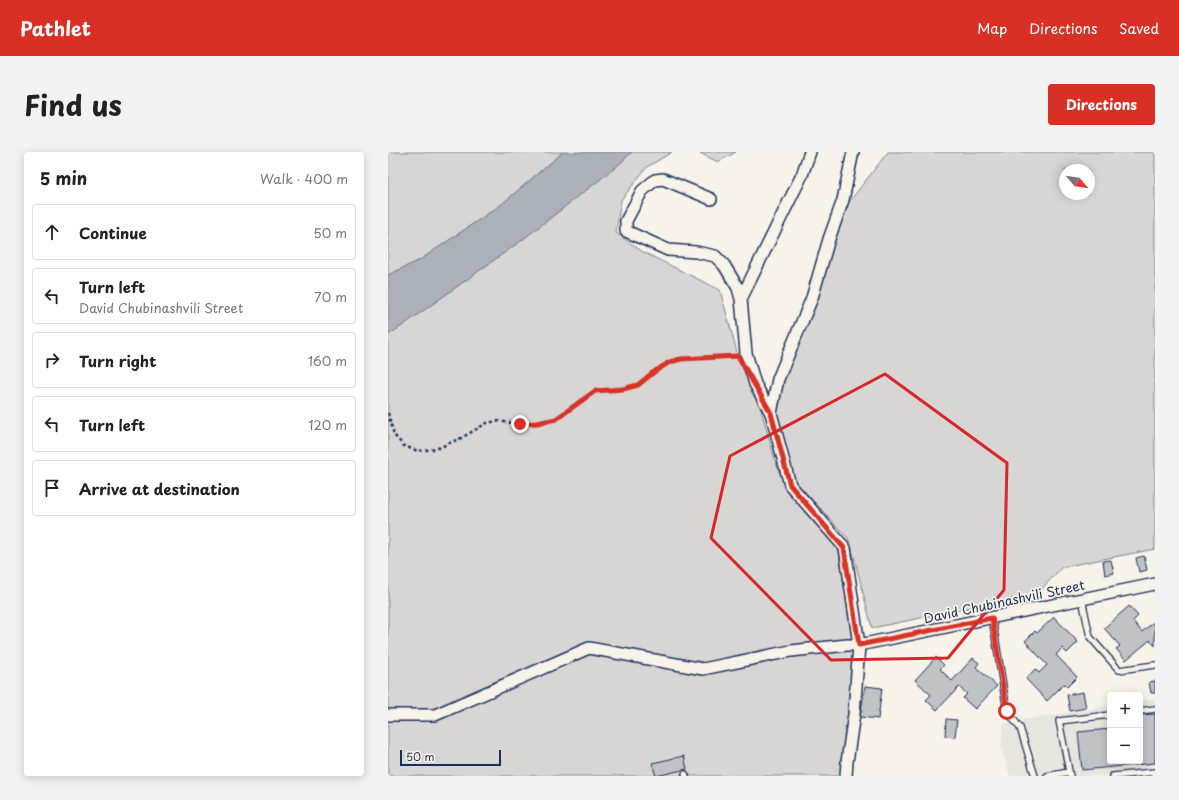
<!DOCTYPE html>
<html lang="en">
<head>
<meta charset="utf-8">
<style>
	:root { --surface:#fff; --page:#f2f2f2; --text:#222; --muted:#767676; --line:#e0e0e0; --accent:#d93025 }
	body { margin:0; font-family:"Playpen Sans",sans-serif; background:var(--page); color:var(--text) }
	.controls { position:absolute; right:12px; bottom:12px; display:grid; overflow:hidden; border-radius:4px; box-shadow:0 2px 10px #0003 }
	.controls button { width:36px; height:36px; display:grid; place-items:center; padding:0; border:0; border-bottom:1px solid var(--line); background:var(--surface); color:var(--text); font:20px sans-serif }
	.compass { position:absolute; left:671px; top:12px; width:36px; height:36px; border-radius:50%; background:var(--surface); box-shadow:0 2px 10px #0003; rotate:119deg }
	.scale { position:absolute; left:12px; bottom:10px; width:101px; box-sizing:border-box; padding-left:4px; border:2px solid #1b2f5e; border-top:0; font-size:11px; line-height:14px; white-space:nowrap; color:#1b2f5e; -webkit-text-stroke:3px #f7f3e8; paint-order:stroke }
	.stop { position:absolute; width:12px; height:12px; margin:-9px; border:3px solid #d93025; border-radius:50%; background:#fff }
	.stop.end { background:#d93025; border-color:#fff; box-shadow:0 1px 4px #0008 }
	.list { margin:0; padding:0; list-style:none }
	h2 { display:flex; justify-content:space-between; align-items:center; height:52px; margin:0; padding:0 16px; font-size:17px }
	h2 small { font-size:13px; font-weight:400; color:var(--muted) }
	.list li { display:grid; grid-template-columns:26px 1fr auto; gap:12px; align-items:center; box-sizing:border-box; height:56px; margin:0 8px 8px; padding:0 8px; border:1px solid var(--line); border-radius:4px }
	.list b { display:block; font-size:15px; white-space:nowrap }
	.list p { margin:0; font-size:13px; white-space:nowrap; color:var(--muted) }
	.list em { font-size:13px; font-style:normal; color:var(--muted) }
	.icon { flex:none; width:22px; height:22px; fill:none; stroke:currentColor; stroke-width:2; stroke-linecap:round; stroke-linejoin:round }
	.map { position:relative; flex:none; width:767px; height:624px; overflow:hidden; border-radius:4px }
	header { display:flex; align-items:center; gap:24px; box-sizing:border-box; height:56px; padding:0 20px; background:var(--accent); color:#fff }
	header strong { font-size:19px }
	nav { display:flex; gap:22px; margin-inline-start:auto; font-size:14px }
	.intro { display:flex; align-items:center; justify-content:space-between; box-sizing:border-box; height:96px; padding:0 24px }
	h1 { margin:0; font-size:28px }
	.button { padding:10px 18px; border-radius:4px; background:var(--accent); color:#fff; font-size:14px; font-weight:700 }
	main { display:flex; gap:24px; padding:0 24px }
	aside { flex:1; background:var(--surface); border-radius:4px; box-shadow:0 2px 10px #0003 }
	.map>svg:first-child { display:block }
	.built { fill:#e6e5de }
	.green { fill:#d7d6d4; stroke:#798299; fill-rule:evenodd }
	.water { fill:#acb0b9; stroke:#727c95 }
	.building { fill:#c0c3c5; stroke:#1b2f5e }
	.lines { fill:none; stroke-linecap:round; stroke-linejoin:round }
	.lane-casing { stroke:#1b2f5e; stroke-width:8 }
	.street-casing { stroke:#1b2f5e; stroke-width:14 }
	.path { stroke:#1b2f5e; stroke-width:2.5; stroke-dasharray:3 3; stroke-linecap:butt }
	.lane { stroke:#f7f3e8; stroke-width:5.5 }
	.street { stroke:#f7f3e8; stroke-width:11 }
	.route { stroke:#d93025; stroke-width:5 }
	.marked { fill:none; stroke:#d62828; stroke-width:3; stroke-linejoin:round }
	.labels { text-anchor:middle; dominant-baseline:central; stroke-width:3.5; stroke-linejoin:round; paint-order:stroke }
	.street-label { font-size:13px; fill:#1b2f5e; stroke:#f7f3e8 }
</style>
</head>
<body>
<header>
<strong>Pathlet</strong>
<nav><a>Map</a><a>Directions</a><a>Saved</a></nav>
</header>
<div class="intro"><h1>Find us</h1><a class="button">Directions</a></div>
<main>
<aside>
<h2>5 min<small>Walk · 400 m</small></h2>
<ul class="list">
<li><svg class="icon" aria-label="ahead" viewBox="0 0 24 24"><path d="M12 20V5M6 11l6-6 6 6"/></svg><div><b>Continue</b></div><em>50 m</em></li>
<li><svg class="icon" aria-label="left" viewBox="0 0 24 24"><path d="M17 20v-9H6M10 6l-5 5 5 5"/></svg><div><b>Turn left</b><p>David Chubinashvili Street</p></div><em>70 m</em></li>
<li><svg class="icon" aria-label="right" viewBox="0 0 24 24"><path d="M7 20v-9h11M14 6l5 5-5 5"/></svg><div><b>Turn right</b></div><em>160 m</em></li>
<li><svg class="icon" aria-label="left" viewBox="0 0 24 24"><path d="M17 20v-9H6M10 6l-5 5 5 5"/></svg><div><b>Turn left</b></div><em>120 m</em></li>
<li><svg class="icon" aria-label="arrive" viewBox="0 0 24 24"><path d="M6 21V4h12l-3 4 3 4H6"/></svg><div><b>Arrive at destination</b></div></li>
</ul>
</aside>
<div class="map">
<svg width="767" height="624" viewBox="0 0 767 624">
	<rect width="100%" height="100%" fill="#f7f3e8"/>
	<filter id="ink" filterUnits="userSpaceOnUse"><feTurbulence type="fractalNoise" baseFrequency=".025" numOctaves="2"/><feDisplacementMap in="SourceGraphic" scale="8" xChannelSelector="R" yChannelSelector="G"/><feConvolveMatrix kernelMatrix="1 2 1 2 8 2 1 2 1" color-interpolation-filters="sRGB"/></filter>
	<g filter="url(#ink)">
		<!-- built -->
		<path class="built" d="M767 547V624H622L613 594 616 571 722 554V609H752V549Z"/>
		<!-- green -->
		<path class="green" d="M0 0H175L114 52 32 108 0 123Z
			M244 0H284L259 15 233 48 228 81 255 100 332 138 350 204 372 254 387 308 398 338 429 374 451 398 469 523 455 624H0V183L14 174 134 88 228 15Z
			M310 0H348L330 10Z
			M500 0H767V397L674 415 649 442 484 476 464 397 460 386 407 329 389 261 392 227 430 144 447 88 461 50ZM677 18H701V42H677Z"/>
		<!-- water -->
		<path class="water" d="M175 0H244L228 15 134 88 14 174 0 183V123L32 108 114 52Z"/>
		<!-- building -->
		<path class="building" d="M756 404 759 418 751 420 748 406Z
			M723 408 726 421 717 423 715 409Z
			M741 454 750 464 745 469 754 480 767 469V494L762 488 738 508 728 497 732 494 716 476Z
			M666 465 690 490 679 501 674 496 668 503 689 525 679 535 676 532 659 549 638 527 647 517 651 521 659 513 637 489 647 479 649 481Z
			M548 505 556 513 552 517 564 529 585 506 591 511 588 515 609 534 587 557 575 546 579 542 571 535 549 558 538 548 543 543 527 528Z
			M767 529V541H763L761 530Z
			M477 534 494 536 490 567 472 565Z
			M695 540 698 556 682 559 679 543Z
			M767 562V611L694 618 690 580 722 577V609H752V563Z
			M558 567 569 568 567 585 557 584Z
			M296 604 299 617 268 624 264 611Z"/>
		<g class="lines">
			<!-- lane casing -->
			<g class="lane-casing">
				<path id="lane" d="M694 447 702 485 731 518 767 513
					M604 465 619 559 632 576 647 624
					M752 559 767 557
					M297 622 298 624
					M659 624 681 620
					M682 624 671 569 722 563
					M725 624 767 620"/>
			</g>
			<!-- street casing -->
			<g class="street-casing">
				<path id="street" d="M323 47 275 27 267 28 254 39 238 69V79L280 98 308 100 327 104 336 113 350 136 353 147
					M383 261 367 232 358 201 353 147 414 23 422 0
					M0 563H47L201 496 315 517 403 499 459 493H471L767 432
					M458 624 459 610 466 562 471 493 457 396 402 333 383 261 390 227 424 146 441 87 455 48 465 0"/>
			</g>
			<!-- path -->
			<path class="path" d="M0 261 6 283 16 294 30 299 48 297 73 286 99 271 109 269 132 272 149 271 168 267 207 239 235 237 249 233 265 220 282 209 293 207 347 204"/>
			<!-- lane -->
			<use href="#lane" class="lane"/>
			<!-- street -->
			<use href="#street" class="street"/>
		</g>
	</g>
	<g class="lines" filter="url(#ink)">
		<!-- route -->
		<path class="route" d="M132 272 149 271 168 267 207 239 235 237 250 233 266 220 282 210 293 207 350 204 383 261 402 333 456 396 471 493 604 466 619 559"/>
	</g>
	<!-- marked area -->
	<path class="marked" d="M497 222 619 311 616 438 560 506 443 508 323 386 342 304Z"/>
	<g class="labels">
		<!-- street labels -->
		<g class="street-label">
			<text transform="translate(616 449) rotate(-12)">David Chubinashvili Street</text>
		</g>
	</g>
</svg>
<div class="controls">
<button>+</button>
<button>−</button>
</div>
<svg class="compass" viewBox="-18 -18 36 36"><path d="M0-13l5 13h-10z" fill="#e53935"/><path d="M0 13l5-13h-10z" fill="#767676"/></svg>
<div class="scale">50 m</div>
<div class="stop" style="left:619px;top:559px"></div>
<div class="stop end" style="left:132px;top:272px"></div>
</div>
</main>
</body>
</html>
